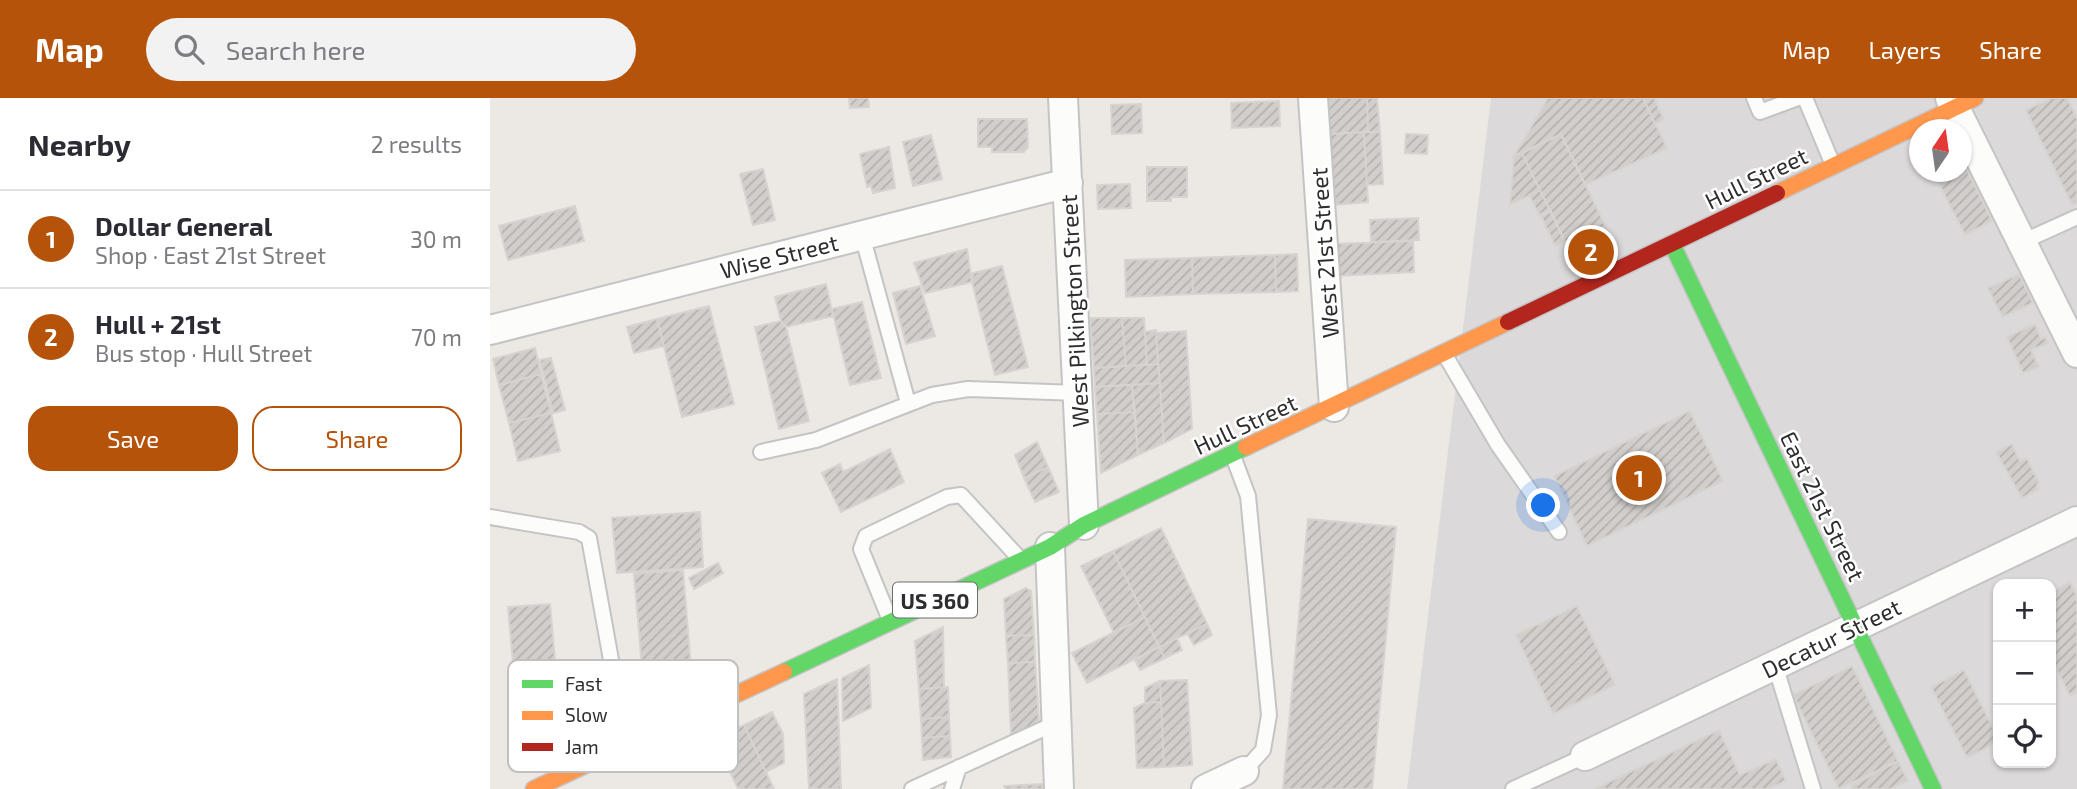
<!DOCTYPE html>
<html lang="en">
<head>
<meta charset="utf-8">
<style>
	:root { --surface:#fff; --page:#f2f2f3; --text:#2b2b33; --muted:#7c7c81; --line:#e1e1e2; --accent:#b45309 }
	body { margin:0; font-family:"Exo 2",sans-serif; background:var(--page); color:var(--text) }
	.controls { position:absolute; right:21px; bottom:21px; display:grid; overflow:hidden; border-radius:14px; box-shadow:0 2px 5px #0004 }
	.controls button { width:63px; height:63px; display:grid; place-items:center; padding:0; border:0; border-bottom:2px solid var(--line); background:var(--surface); color:var(--text); font:35px sans-serif }
	.compass { position:absolute; left:1419px; top:21px; width:63px; height:63px; border-radius:50%; background:var(--surface); box-shadow:0 2px 5px #0004; rotate:13deg }
	.you { position:absolute; left:1054px; top:408px; width:24px; height:24px; margin:-18px; border:5px solid #fff; border-radius:50%; background:#1a73e8; box-shadow:0 0 0 10px #1a73e833 }
	.badge { display:grid; place-items:center; width:46px; height:46px; border-radius:50%; background:var(--accent); color:#fff; font-size:23px; font-weight:700 }
	.pin { position:absolute; translate:-50% -50%; border:4px solid #fff; box-shadow:0 2px 7px #0006 }
	.list { margin:0; padding:0; list-style:none }
	h2 { display:flex; justify-content:space-between; align-items:center; height:91px; margin:0; padding:0 28px; font-size:30px }
	h2 small { font-size:23px; font-weight:400; color:var(--muted) }
	.list li { display:grid; grid-template-columns:46px 1fr auto; gap:21px; align-items:center; box-sizing:border-box; height:98px; padding:0 28px; border-top:2px solid var(--line) }
	.list b { display:block; font-size:26px; white-space:nowrap }
	.list p { margin:0; font-size:23px; white-space:nowrap; color:var(--muted) }
	.list em { font-size:23px; font-style:normal; color:var(--muted) }
	.actions { display:flex; gap:14px; padding:21px 28px }
	.actions a { flex:1; padding:16px 0; border:2px solid var(--accent); border-radius:21px; text-align:center; font-size:24px; color:var(--accent) }
	.actions .main { background:var(--accent); color:#fff }
	.icon { flex:none; width:38px; height:38px; fill:none; stroke:currentColor; stroke-width:2; stroke-linecap:round; stroke-linejoin:round }
	.map { position:relative; flex:none; width:1587px; height:691px; overflow:hidden }
	header { display:flex; align-items:center; gap:42px; box-sizing:border-box; height:98px; padding:0 35px; background:var(--accent); color:#fff }
	header strong { font-size:33px }
	nav { display:flex; gap:38px; margin-inline-start:auto; font-size:24px }
	.search { width:490px; height:63px; background:var(--page); display:flex; align-items:center; gap:18px; box-sizing:border-box; padding:0 24px; border-radius:38px; color:var(--muted); font-size:26px }
	main { display:flex }
	aside { flex:1; background:var(--surface) }
	.map>svg:first-child { display:block }
	.industrial { fill:#dcd9db; fill-rule:evenodd }
	.building { fill:url(#building-hatch); stroke:#d7d4d0; stroke-width:2 }
	.lines { fill:none; stroke-linecap:round; stroke-linejoin:round }
	.lane-casing { stroke:#c5c4c5; stroke-width:18 }
	.street-casing { stroke:#c5c4c5; stroke-width:32 }
	.fast-casing { stroke:#c5c4c5; stroke-width:19 }
	.slow-casing { stroke:#c5c4c5; stroke-width:19 }
	.jam-casing { stroke:#c5c4c5; stroke-width:19 }
	.lane { stroke:#fcfcfb; stroke-width:14 }
	.street { stroke:#fcfcfb; stroke-width:28 }
	.fast { stroke:#63d668; stroke-width:16 }
	.slow { stroke:#ff974d; stroke-width:16 }
	.jam { stroke:#b3261e; stroke-width:16 }
	.labels { text-anchor:middle; dominant-baseline:central; stroke-width:5; stroke-linejoin:round; paint-order:stroke }
	.shield { fill:#fff; stroke:#6d6d6d; stroke-width:2 }
	.shield-label { font-size:21px; font-weight:bold; fill:#2e2e2e }
	.street-label { font-size:23px; fill:#2e2e2e; stroke:#fff }
	.key { fill:#fff; stroke:#c0c0c0; stroke-width:2 }
	.key-label { font-size:19px; fill:#2e2e2e }
</style>
</head>
<body>
<header>
<strong>Map</strong>
<div class="search"><svg class="icon" aria-label="search" viewBox="0 0 24 24"><circle cx="10" cy="10" r="6"/><path d="M15 15l6 6"/></svg>Search here</div>
<nav><a>Map</a><a>Layers</a><a>Share</a></nav>
</header>
<main>
<aside>
<h2>Nearby<small>2 results</small></h2>
<ul class="list">
<li><span class="badge">1</span><div><b>Dollar General</b><p>Shop · East 21st Street</p></div><em>30 m</em></li>
<li><span class="badge">2</span><div><b>Hull + 21st</b><p>Bus stop · Hull Street</p></div><em>70 m</em></li>
</ul>
<div class="actions"><a class="main">Save</a><a>Share</a></div>
</aside>
<div class="map">
<svg width="1587" height="691" viewBox="0 0 1587 691">
	<defs>
		<pattern id="building-hatch" width="6" height="6" patternUnits="userSpaceOnUse" patternTransform="scale(1.75)"><rect width="6" height="6" fill="#d1cecb"/><path d="M-1 1l2-2M0 6l6-6M5 7l2-2" fill="none" stroke="#b4b1af"/></pattern>
	</defs>
	<rect width="100%" height="100%" fill="#ece8e4"/>
	<!-- industrial -->
	<path class="industrial" d="M1001 0H1587V691H917ZM1430 32H1472V74H1430ZM1508 486H1561V665H1508Z"/>
	<!-- building -->
	<path class="building" d="M359 0H378L379 9 360 10Z
		M838 0H877L878 34 840 36Z
		M877 0H887L890 34H878Z
		M1058 0H1153L1177 50 1095 87 1071 36 1024 58Z
		M1153 0H1164L1174 21 1165 26Z
		M1561 0H1577L1587 20V105L1582 107 1536 12Z
		M789 3 790 28 742 30 741 5Z
		M651 6 652 35 622 36 621 7Z
		M488 21H537L538 49 534 54H502V49H488Z
		M874 34 878 104 844 107 840 36Z
		M874 34H890L893 86 877 87Z
		M916 36 938 37 937 56 915 55Z
		M1071 36 1118 133 1079 152 1032 55Z
		M441 37 452 81 423 88 413 44Z
		M399 49 405 90 383 95 381 88 377 89 370 56Z
		M1032 55 1050 92 1020 107 1024 58Z
		M1472 61 1502 123 1475 137 1443 74H1472Z
		M657 69H697V99H681V103H657Z
		M273 71 285 122 263 127 250 76Z
		M640 86 641 110 608 111 607 87Z
		M1050 92 1060 112 1049 117 1039 97Z
		M85 108 94 143 18 162 9 128Z
		M1061 113 1075 144 1065 148 1051 118Z
		M928 120 929 142 881 144 880 122Z
		M923 143 924 174 847 178 845 146Z
		M477 151 482 184 435 195 424 165Z
		M807 156 808 193 786 194 785 157Z
		M785 157 786 194 703 196 702 160Z
		M702 160 703 196 636 199 635 162Z
		M512 168 538 269 505 277 482 184 483 175Z
		M1529 176 1543 205 1512 219 1498 190Z
		M336 186 343 218 296 229 291 223 285 199Z
		M430 188 445 238 416 246 403 195Z
		M372 204 391 280 360 287 342 211Z
		M219 208 244 306 192 319 167 221Z
		M600 220H632L636 268 604 270Z
		M632 220H654L657 267 636 268Z
		M167 221 174 248 144 255 137 229Z
		M291 223 296 229 319 323 289 331 265 229Z
		M1545 226 1551 241 1555 239 1558 245 1541 252 1549 269 1533 275 1517 239Z
		M666 232 668 266 657 267 655 234Z
		M666 232 667 235 696 233 702 331 674 345Z
		M45 250 51 276 9 287 3 261Z
		M61 260 75 312 63 315 50 262Z
		M668 266 670 285 605 289 604 270Z
		M51 276 61 315 19 325 9 287Z
		M670 285 674 345 648 357 642 287Z
		M642 287 645 314 607 316 605 289Z
		M1200 313 1233 383 1097 448 1064 378Z
		M645 314 648 357 611 375 607 316Z
		M61 315 70 353 28 363 19 325Z
		M547 344 558 369 534 380 525 357Z
		M1522 346 1530 363 1537 360 1549 385 1547 386 1549 391 1532 400 1506 354Z
		M400 351 414 384 351 414 332 375 350 366 353 374Z
		M558 369 569 394 545 404 534 380Z
		M210 414 213 469 127 475 122 420Z
		M818 421 906 429 882 691H793Z
		M671 430 717 526 669 549 623 453Z
		M623 453 655 519 624 535 591 468Z
		M228 465 233 475 204 491 199 480Z
		M193 472 201 570 154 593 144 476Z
		M1580 484 1587 498V595L1580 598 1561 560V494Z
		M536 490 541 493 544 537 516 538 514 501Z
		M60 506 70 619 28 623 18 509Z
		M1087 508 1125 587 1063 616 1026 537Z
		M655 519 669 549 597 585 582 555Z
		M717 526 722 537 704 547 697 535Z
		M453 529 454 589 429 591 425 543Z
		M544 537 545 564 518 565 516 538Z
		M687 540 692 552 675 560 669 549Z
		M669 549 675 560 650 572 645 562Z
		M545 564 549 624 521 638 518 565Z
		M379 567 381 610 353 623 352 580Z
		M1362 568 1408 663 1349 691 1303 597Z
		M1474 572 1508 640V644L1477 660 1441 589Z
		M347 581 351 691H319L314 596Z
		M697 582 702 667 674 669 670 583Z
		M670 583 671 604 655 605V590Z
		M458 589 459 619 431 621 429 591Z
		M671 604 674 669 647 670 644 610 655 605Z
		M282 614 293 636 294 665 276 674 254 627Z
		M459 619 460 638 432 640 431 621Z
		M254 627 276 674 284 691H248L224 640Z
		M1229 632 1250 677 1286 661 1296 683 1278 691H1104Z
		M460 638 461 659 433 662 432 640Z
		M1408 663 1418 683 1400 691H1362L1361 688Z
		M552 686V691H515L514 688Z"/>
	<g class="lines">
		<!-- lane casing -->
		<g class="lane-casing">
			<path id="lane" d="M1264 0 1270 14 1308 0
				M1315 0 1343 67
				M372 137 418 305
				M1532 144 1587 119
				M955 257 1008 347 1069 434
				M271 354 326 342 442 297 478 291 588 295
				M743 358 758 398 779 617 773 652 754 673
				M0 419 89 434 99 440 136 645
				M400 522 371 451 376 438 457 399 471 397 530 461
				M1285 567 1323 691
				M422 691 566 625
				M462 691 469 669
				M1023 691 1095 658"/>
		</g>
		<!-- street casing -->
		<g class="street-casing">
			<path id="street" d="M573 0 594 427
				M823 0 844 309
				M1460 0 1587 255
				M0 232 578 85
				M560 449 569 691
				M1095 658 1587 423
				M716 691 754 673"/>
		</g>
		<!-- fast casing -->
		<g class="fast-casing">
			<path id="fast" d="M1182 146 1443 691
				M294 574 560 449 594 427 756 349"/>
		</g>
		<!-- slow casing -->
		<g class="slow-casing">
			<path id="slow" d="M1287 95 1485 0
				M756 349 1018 224
				M44 691 294 574"/>
		</g>
		<!-- jam casing -->
		<g class="jam-casing">
			<path id="jam" d="M1018 224 1287 95"/>
		</g>
		<!-- lane -->
		<use href="#lane" class="lane"/>
		<!-- street -->
		<use href="#street" class="street"/>
		<!-- fast -->
		<use href="#fast" class="fast"/>
		<!-- slow -->
		<use href="#slow" class="slow"/>
		<!-- jam -->
		<use href="#jam" class="jam"/>
	</g>
	<g class="labels">
		<!-- shield labels -->
		<rect class="shield" x="403" y="484.5" width="84" height="35" rx="5"/>
		<g class="shield-label">
			<text x="445" y="502">US 360</text>
		</g>
		<!-- street labels -->
		<g class="street-label">
			<text transform="translate(1266 80) rotate(-26)">Hull Street</text>
			<text transform="translate(834 155) rotate(-94)">West 21st Street</text>
			<text transform="translate(289 158) rotate(-14)">Wise Street</text>
			<text transform="translate(584 213) rotate(-93)">West Pilkington Street</text>
			<text transform="translate(755 326) rotate(-25)">Hull Street</text>
			<text transform="translate(1333 408) rotate(64)">East 21st Street</text>
			<text transform="translate(1341 540) rotate(-26)">Decatur Street</text>
		</g>
	</g>
	<!-- legend -->
	<rect x="18" y="562" width="230" height="112" rx="10" class="key"/>
	<rect x="32" y="582" width="31" height="8" fill="#63d668"/>
	<rect x="32" y="613" width="31" height="9" fill="#ff974d"/>
	<rect x="32" y="645" width="31" height="8" fill="#b3261e"/>
	<g class="key-label">
		<text x="75" y="593">Fast</text>
		<text x="75" y="624">Slow</text>
		<text x="75" y="656">Jam</text>
	</g>
</svg>
<div class="controls">
<button>+</button>
<button>−</button>
<button><svg class="icon" aria-label="locate" viewBox="0 0 24 24"><circle cx="12" cy="12" r="6"/><path d="M12 2v4M12 18v4M2 12h4M18 12h4"/></svg></button>
</div>
<svg class="compass" viewBox="-18 -18 36 36"><path d="M0-13l5 13h-10z" fill="#e53935"/><path d="M0 13l5-13h-10z" fill="#7c7c81"/></svg>
<div class="you"></div>
<div class="pin badge" style="left:1149px;top:380px">1</div>
<div class="pin badge" style="left:1101px;top:154px">2</div>
</div>
</main>
</body>
</html>
